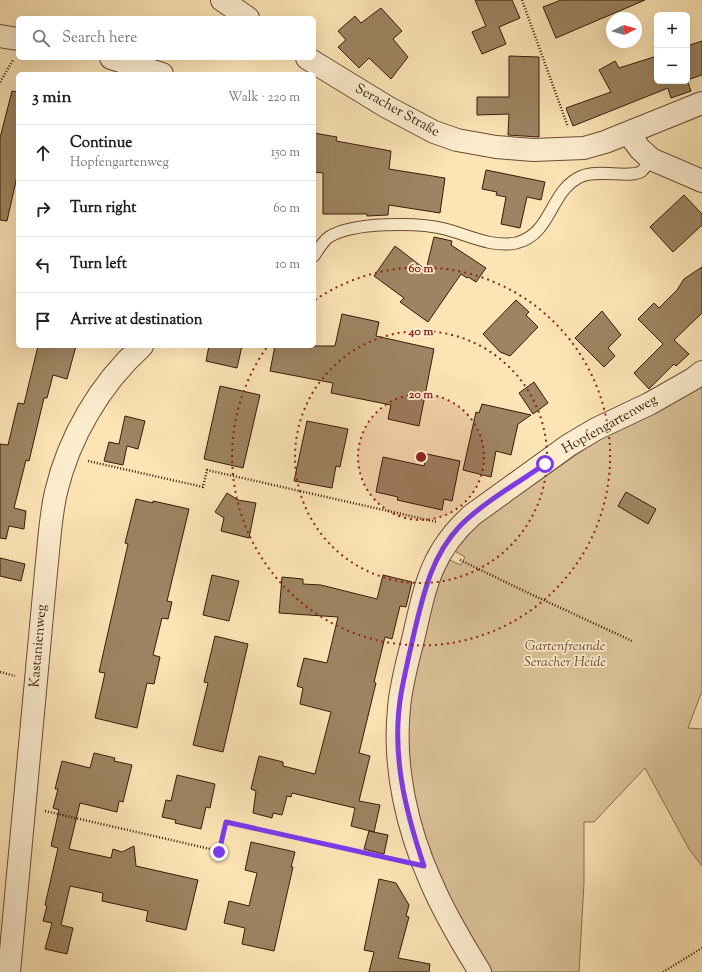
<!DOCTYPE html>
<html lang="en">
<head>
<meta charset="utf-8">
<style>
	:root { --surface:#fff; --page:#f6f6f6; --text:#202124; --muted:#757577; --line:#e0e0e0 }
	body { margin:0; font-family:"Sorts Mill Goudy",serif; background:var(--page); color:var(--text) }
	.controls { position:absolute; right:12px; top:12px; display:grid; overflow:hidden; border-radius:6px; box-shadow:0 4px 16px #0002 }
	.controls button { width:36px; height:36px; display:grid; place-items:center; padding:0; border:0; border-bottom:1px solid var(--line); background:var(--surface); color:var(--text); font:20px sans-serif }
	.compass { position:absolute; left:606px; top:12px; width:36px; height:36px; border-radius:50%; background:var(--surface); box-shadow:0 4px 16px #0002; rotate:85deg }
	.stop { position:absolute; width:12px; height:12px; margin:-9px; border:3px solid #7c3aed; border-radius:50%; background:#fff }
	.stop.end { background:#7c3aed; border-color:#fff; box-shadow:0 1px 4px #0008 }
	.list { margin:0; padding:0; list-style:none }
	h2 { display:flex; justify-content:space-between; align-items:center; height:52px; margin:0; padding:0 16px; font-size:17px }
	h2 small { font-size:13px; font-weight:400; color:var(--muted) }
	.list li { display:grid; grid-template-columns:26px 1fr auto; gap:12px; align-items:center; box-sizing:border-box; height:56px; padding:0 16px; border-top:1px solid var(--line) }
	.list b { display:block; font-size:15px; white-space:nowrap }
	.list p { margin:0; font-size:13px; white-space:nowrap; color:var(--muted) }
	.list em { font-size:13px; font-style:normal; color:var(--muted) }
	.icon { flex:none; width:22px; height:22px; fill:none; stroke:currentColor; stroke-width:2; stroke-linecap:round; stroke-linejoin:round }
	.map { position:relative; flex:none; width:702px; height:972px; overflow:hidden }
	.search { position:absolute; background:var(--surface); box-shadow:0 4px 16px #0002; left:16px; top:16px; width:300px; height:44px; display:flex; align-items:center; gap:10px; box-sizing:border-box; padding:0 14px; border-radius:6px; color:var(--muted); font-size:15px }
	.panel { position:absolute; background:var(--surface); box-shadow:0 4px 16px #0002; left:16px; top:72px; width:300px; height:276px; border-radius:6px }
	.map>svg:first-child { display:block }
	.green { fill:#dbc298; stroke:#8a6e50 }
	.building { fill:#9e8462; stroke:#391b08 }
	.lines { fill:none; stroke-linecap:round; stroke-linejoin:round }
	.service-casing { stroke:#6a4d33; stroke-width:13 }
	.minor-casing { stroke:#6a4d33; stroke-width:24 }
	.path { stroke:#391b08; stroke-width:2.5; stroke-dasharray:1 2; stroke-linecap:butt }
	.service { stroke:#fdedcf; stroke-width:11 }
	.minor { stroke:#fdedcf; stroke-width:22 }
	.route { stroke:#7c3aed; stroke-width:5 }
	.ring { fill:none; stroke:#8f2418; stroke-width:2; stroke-dasharray:2 4 }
	.labels { text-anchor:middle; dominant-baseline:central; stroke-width:3.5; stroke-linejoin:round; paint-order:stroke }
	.street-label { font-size:14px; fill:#391b08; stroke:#fdedcf }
	.park-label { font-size:14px; font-style:italic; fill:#6a4d33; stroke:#fdedcf }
	.centre { fill:#8f2418; stroke:#fdedcf; stroke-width:2 }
	.ring-label { font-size:12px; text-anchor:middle; font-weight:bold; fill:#8f2418; stroke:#fdedcf; stroke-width:3.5; stroke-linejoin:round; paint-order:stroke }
</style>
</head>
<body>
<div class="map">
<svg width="702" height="972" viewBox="0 0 702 972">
	<rect width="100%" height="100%" fill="#fce4b5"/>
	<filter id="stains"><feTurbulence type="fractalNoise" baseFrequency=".005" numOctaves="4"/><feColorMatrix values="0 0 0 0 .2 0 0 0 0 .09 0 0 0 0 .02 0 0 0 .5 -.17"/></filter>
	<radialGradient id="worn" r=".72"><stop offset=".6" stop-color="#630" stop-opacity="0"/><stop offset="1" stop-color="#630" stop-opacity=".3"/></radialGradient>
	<!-- green -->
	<path class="green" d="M699 386 702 387V691L688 728 702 729V866L689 849 645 768 594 822H584V883L579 972H490L475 947 438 875 421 826 410 775 408 748V709L433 593 447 559 461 565 465 557 456 552V546L477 524 612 430Z"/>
	<!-- building -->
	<path class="building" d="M475 0H512L520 18 499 27 506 44 482 54 472 32 486 26Z
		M561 0H645L556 38 543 7Z
		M381 8 402 31 393 39 408 57 391 79 369 58 359 68 338 47 346 40 338 31 355 16 361 23Z
		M702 41V75L687 80 691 91 671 98 668 88 573 126 566 108 611 92 599 70 615 61 619 68 657 56V81H687V46Z
		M509 56 539 57V137L508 135 509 114 477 115V97H509Z
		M12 91 18 92V172L7 221 0 220V138Z
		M314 133 337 137 336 141 391 151 389 169 445 178 440 213 389 205 388 215 367 216V214H323V173L314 172Z
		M486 170 545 182 541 200 527 197 520 228 501 224 506 197 496 195 497 192 482 189Z
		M684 195 702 214V225L673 252 650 227Z
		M434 237 452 241 451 245 486 268 476 282 468 277 467 278 461 274 428 322 400 302 404 298 374 276 395 246 426 270Z
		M702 267V313L674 340 689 354 676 366 674 364 649 389 634 373 663 344 638 319 654 303 659 308 677 290 684 279Z
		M516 300 529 312 526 315 538 327 510 356 500 352 483 334Z
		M602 311 621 335 608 348 615 356 604 367 575 338Z
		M342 314 379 322 376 336 434 349 419 426 388 419 391 405 331 393 333 383 270 371 275 346H335Z
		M38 346H76L67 379 53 375 47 398H44L29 461 26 460 14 508 26 511 24 529 9 526 6 539 0 538V444L8 445 18 403 24 404Z
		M209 346H242L237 368 206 361Z
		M534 382 548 403 533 414 519 393Z
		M220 386 260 395 243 468 204 459Z
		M482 404 531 415 518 424 511 455 496 451 491 477 463 470 476 412 479 413Z
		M125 416 145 421 138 449 127 446 123 465 104 461 109 442 119 444Z
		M307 421 348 429 340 467 336 466 332 488 294 481Z
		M427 454 460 461 452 501 444 499 442 510 397 500 398 497 376 492 383 457 424 466Z
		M626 492 656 509 648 524 618 506Z
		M227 493 238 500 256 503 249 538 221 531 224 518 215 512Z
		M136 499 153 503V501L189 509 167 601 172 602 168 619 162 618 153 655 160 657 154 684 147 683 137 728 95 718 105 673 99 672 128 544 125 543Z
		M0 558 25 564 21 581 0 576Z
		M212 575 239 581 229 621 203 615Z
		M383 575 412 582 406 607 400 606 392 639 385 637 374 682 376 683 359 753 370 756 359 801 380 805 374 832 351 826 355 808 292 793 291 797 287 796 282 815 273 813 272 818 253 813 256 791 251 789 259 756 283 762V766L315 774 331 712 300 704 303 688 297 686 304 658 327 663 338 617 279 613 282 577 303 579V584L321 585 377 599Z
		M215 636 248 644 223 752 193 745 208 683 204 682Z
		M94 753 115 758 114 761 132 765 123 802 119 801 117 812 80 803 69 849 111 858 113 849 122 852 134 846 136 866 198 880 186 930 146 921 148 911 102 901 103 893 70 886 61 925 73 928 67 954 45 949 52 923 43 921 47 906 45 905 58 848 51 846 59 810 53 808 58 789H55L62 761 90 768Z
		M177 775 215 784 210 808 206 807 201 829 175 823 176 820 162 817 166 800 171 801Z
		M369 831 388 835 384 854 364 849Z
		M251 842 295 852 291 867H293L274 951 242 944 245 928 224 923 229 901 249 906 257 873 245 870Z
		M379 879 396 883 409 905 406 916 409 917 398 958 430 964 429 972H369L374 952 364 950Z"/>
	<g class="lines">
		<!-- service casing -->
		<g class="service-casing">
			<path id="service" d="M314 256C318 250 323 241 329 237 352 222 419 222 445 229 468 235 492 248 516 243 553 234 549 190 582 176 598 169 631 179 642 171 645 168 648 163 651 159"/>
		</g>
		<!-- minor casing -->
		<g class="minor-casing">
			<path id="minor" d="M222 0 248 18
				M0 36 18 39
				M111 58 162 74
				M307 58 387 107 434 132 457 140 496 147 533 150 584 148 605 142 702 103
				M628 133 640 149 651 159 702 181
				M9 972 46 572C49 545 50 518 56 492 69 437 100 384 142 346
				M480 972C462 943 444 913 431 882 407 829 393 767 399 708 401 682 409 657 415 631 426 582 433 550 472 515L569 445 596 429 649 404 693 379 702 372"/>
		</g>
		<!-- path -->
		<path class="path" d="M522 0 568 127
			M0 82 13 60
			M88 461 203 487 207 470 437 522
			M460 560 522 590 632 641
			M0 672 15 676
			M45 811 219 851 226 822 400 861
			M663 972 702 948"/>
		<!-- service -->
		<use href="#service" class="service"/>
		<!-- minor -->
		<use href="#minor" class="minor"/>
	</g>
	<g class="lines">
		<!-- route -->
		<path class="route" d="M219 852 226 822 424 866C405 810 391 753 401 694 405 672 410 651 415 629 424 592 432 556 459 527 482 503 518 483 545 464"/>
	</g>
	<!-- distance rings -->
	<circle cx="421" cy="457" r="63" fill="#8f2418" fill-opacity=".12"/>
	<g class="ring">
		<circle cx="421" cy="457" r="63"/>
		<circle cx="421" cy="457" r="126"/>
		<path d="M315 300A189 189 0 1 1 267 347"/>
	</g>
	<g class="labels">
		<!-- street labels -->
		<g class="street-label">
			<text transform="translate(397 111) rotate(29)">Seracher Straße</text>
			<text transform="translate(610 425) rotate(-29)">Hopfengartenweg</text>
			<text transform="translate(39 646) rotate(-85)">Kastanienweg</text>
		</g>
		<!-- park labels -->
		<g class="park-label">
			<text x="565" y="647">Gartenfreunde<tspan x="565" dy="16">Seracher Heide</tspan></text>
		</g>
	</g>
	<circle cx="421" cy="457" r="6" class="centre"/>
	<g class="ring-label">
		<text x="421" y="272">60 m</text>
		<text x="421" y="335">40 m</text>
		<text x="421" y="398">20 m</text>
	</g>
	<rect width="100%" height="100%" filter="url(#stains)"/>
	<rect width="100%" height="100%" fill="url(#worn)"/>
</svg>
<div class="controls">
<button>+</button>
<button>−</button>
</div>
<svg class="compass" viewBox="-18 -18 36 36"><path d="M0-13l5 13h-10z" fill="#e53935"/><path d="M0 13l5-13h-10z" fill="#757577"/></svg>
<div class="stop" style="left:545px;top:464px"></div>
<div class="stop end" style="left:219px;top:852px"></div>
<div class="search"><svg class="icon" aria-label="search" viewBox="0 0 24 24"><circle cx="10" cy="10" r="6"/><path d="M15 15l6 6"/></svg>Search here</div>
<section class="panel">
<h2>3 min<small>Walk · 220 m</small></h2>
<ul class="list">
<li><svg class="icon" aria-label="ahead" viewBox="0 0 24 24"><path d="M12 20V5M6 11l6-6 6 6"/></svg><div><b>Continue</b><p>Hopfengartenweg</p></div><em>150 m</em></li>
<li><svg class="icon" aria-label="right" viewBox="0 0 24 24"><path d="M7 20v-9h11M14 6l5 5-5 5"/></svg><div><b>Turn right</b></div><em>60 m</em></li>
<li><svg class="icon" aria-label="left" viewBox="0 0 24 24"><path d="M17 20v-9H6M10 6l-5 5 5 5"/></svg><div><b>Turn left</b></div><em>10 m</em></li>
<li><svg class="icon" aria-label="arrive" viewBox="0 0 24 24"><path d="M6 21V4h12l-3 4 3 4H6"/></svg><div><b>Arrive at destination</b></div></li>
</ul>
</section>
</div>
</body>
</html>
